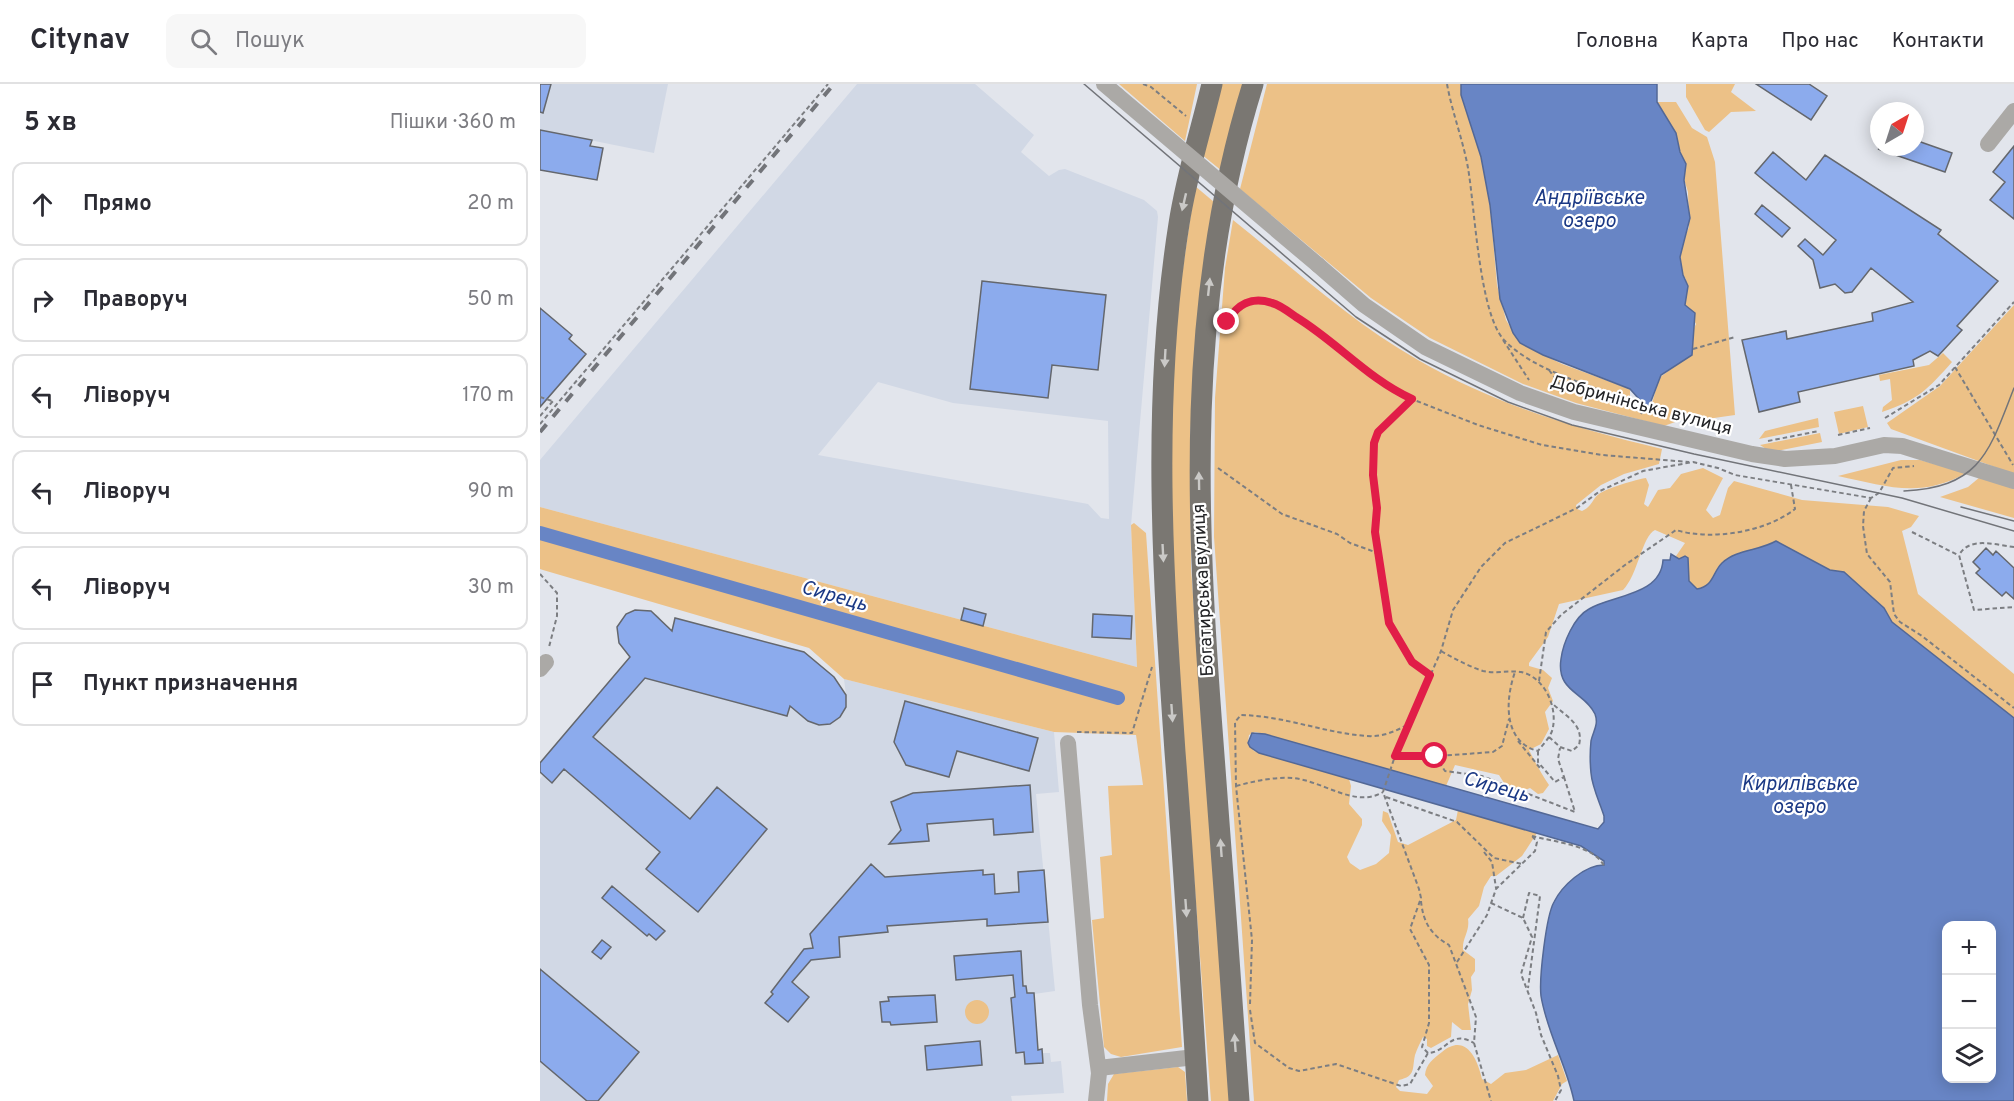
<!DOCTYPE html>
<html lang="uk">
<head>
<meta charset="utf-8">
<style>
	:root { --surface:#fff; --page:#f7f7f7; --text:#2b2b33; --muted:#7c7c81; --line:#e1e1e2 }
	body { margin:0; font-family:Overpass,sans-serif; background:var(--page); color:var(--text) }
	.controls { position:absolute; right:18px; bottom:18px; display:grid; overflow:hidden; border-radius:12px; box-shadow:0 3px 15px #0003 }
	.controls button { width:54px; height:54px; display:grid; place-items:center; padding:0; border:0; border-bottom:2px solid var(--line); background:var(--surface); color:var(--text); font:30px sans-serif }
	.compass { position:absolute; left:1330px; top:18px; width:54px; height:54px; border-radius:50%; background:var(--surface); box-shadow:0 3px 15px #0003; rotate:39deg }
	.stop { position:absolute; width:18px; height:18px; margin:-14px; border:4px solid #e11d48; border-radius:50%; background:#fff }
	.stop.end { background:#e11d48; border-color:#fff; box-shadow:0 2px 6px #0008 }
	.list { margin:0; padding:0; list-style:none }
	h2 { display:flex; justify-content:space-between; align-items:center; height:78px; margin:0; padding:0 24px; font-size:26px }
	h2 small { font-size:20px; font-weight:400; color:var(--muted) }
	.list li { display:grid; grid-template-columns:39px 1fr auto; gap:18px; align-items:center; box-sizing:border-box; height:84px; margin:0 12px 12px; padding:0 12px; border:2px solid var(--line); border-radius:12px }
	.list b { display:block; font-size:22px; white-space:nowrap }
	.list em { font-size:20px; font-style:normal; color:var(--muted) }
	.icon { flex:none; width:33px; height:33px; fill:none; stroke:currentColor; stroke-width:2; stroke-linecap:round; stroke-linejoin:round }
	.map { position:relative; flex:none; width:1474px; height:1017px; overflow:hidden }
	header { display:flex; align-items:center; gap:36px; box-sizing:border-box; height:84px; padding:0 30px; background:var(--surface); border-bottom:2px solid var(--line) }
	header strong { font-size:28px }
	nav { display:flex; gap:33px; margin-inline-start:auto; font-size:21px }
	.search { width:420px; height:54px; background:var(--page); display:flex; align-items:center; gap:15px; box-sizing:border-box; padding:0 21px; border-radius:12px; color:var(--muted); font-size:22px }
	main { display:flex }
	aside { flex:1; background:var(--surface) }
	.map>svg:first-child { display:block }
	.built { fill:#d1d8e5; fill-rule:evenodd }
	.green { fill:#ecc187 }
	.water { fill:#6885c5; stroke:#536896; stroke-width:1.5; fill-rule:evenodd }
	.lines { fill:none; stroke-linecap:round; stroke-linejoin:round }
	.canal { stroke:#6885c5; stroke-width:14 }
	.building { fill:#8cabed; stroke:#64676d; stroke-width:1.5 }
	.path { stroke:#7c7e82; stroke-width:2; stroke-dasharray:4.5 3; stroke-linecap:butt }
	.minor { stroke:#aba9a6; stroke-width:16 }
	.major { stroke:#7a7772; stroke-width:21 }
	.tram { stroke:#727479; stroke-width:1.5 }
	.rail { stroke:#727479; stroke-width:4; stroke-dasharray:10 10; stroke-linecap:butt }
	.minor-bridge { stroke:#aba9a6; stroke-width:16 }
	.oneway { fill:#cac9c7 }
	.route { stroke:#e11d48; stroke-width:8 }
	.labels { text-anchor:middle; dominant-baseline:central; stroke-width:4.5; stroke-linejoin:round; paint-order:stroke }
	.street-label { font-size:18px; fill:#232427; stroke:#fff }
	.water-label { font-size:20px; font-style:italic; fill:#1b3985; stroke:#fff }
</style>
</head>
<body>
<header>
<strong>Citynav</strong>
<div class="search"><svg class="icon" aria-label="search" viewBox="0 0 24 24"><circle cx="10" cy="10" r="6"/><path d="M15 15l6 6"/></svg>Пошук</div>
<nav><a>Головна</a><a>Карта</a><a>Про нас</a><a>Контакти</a></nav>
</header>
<main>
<aside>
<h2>5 хв<small>Пішки · 360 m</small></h2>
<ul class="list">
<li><svg class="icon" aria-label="ahead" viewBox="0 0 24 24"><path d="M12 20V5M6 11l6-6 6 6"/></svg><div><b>Прямо</b></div><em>20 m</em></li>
<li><svg class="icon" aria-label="right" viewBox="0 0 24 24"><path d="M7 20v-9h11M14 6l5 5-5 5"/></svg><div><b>Праворуч</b></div><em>50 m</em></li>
<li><svg class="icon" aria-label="left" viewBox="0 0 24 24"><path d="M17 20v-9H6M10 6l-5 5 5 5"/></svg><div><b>Ліворуч</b></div><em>170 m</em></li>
<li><svg class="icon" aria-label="left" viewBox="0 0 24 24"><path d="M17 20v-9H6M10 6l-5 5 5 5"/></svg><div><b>Ліворуч</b></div><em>90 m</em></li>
<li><svg class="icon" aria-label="left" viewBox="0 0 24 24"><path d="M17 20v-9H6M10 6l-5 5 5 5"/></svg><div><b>Ліворуч</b></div><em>30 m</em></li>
<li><svg class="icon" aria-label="arrive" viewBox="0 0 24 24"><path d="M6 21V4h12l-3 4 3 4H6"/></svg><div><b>Пункт призначення</b></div></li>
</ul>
</aside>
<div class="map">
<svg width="1474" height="1017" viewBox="0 0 1474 1017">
	<rect width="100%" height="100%" fill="#e2e5ec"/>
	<!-- built -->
	<path class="built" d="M0 0H128L114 69 0 46Z
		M317 0H435L494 51 481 68 509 92 519 86 525 85 604 116 617 127 618 133 591 441 597 583 0 423V376ZM338 298 413 319 568 337 569 435 561 434 548 420 278 371Z
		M99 526 111 527 119 532 130 554 135 534 264 568 294 593 306 611 304 595 514 648 519 708 496 710 515 907 494 910 498 965H502L503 969H510L511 978 521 977 524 1009 471 1012 472 1017H0V695L3 691 0 688V679L90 573 79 559 77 543 86 530Z"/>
	<!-- green -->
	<path class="green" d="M579 0H657L645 57Z
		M680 0H703L682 87 661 70Z
		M727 0H921V11L941 73 950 121 957 201 966 236 980 259 993 266 1022 280 1090 305V319L1097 324 1103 320 1111 323 1119 294 1135 282 1156 240 1145 221 1146 195 1143 192 1140 173V165L1149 143 1148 108 1144 95 1146 80 1140 68 1136 49 1117 18H1136L1152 44 1167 53 1175 78 1195 331 1160 336 1149 333 1124 342 1036 319 983 300 890 254 831 214 700 105Z
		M1146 0H1195L1191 8 1216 27 1191 28 1169 48 1165 46 1146 13Z
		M655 102 674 118 662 196 650 352 651 484 690 1017H671L628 450 632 259Z
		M693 136C753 184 811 238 878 276 956 321 1035 344 1122 365L1119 380 1084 390 1061 401 1036 421 1037 425 1042 427C1052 423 1052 415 1059 410 1065 405 1097 395 1106 394L1109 401 1104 420 1108 423 1118 406 1130 404 1141 390 1163 384 1183 394 1166 426 1173 434 1180 431 1188 404 1194 397 1262 416 1348 423 1379 432 1371 443 1362 447 1378 510 1474 590V634L1352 538 1344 524 1304 488 1290 486 1236 457C1219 467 1199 466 1182 479 1171 488 1175 502 1157 505L1152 502 1136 472 1145 459 1115 446C1102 452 1098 491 1083 506L1019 520 1008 553 989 579V582L1003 586 1012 594 1008 604 1013 617 1005 628 1009 645 1001 660 989 666C995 678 1001 689 1009 701L1003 709 998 710 990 704 978 709 966 702 959 691 915 681 906 702 725 650 715 648 709 651 708 658 714 667 809 695 811 702 809 720 822 735V741L807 773 810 779 820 786 836 780 849 769 851 751 842 737 843 727 848 729 858 758 868 761 916 736 918 726 997 749 982 772 956 792H951L944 803 939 822 928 835C930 848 922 854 923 866L935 875V887L931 893 932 906 928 920 931 946H922L912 938 911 953 891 964 887 962V955L883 953C880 959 877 965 875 971 872 985 876 992 859 996L856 1003 860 1007 887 1010 893 1002 885 991C886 980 893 975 902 968 925 949 937 973 942 995L951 1000 965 989 986 986 1018 971 1027 997 1022 1000 1013 1017H714L674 453 675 314 685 184Z
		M1474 221V390L1351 345 1347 339 1400 302Z
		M1403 269 1412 278C1388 305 1378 316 1342 328L1343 323 1352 316 1350 295 1340 297 1339 291 1389 281Z
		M1323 322 1328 343 1299 350 1294 328Z
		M1278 334 1279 343 1219 355 1225 347Z
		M1280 349 1282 358 1231 368 1220 361Z
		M1361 376H1380L1426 389C1381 415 1345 402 1298 392Z
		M1440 393 1474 405V434L1400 413 1428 403Z
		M0 423 597 583 591 441 594 439 606 449 642 963 581 973 571 970 564 963 552 836 564 834 560 773 572 771 568 702 603 701 596 651 514 648 304 595 269 564 3 486 0 485Z
		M425 928a12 12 0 1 1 24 0a12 12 0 1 1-24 0Z
		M638 983 645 988 647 1017H567L568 1000 574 990Z"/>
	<!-- water -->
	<path class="water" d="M921 0H1117V18L1136 49 1140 68 1146 80 1144 96 1150 134 1140 173 1143 191 1148 202 1145 221 1155 229 1152 271 1121 291 1108 325 1090 305 1003 271 980 259 973 249 960 215 950 121 941 73 921 11Z
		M1236 457 1290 486 1304 488 1344 524 1352 538 1474 634V1017H1034C1027 982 1007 949 1001 912 999 895 1006 832 1014 818 1022 802 1044 781 1064 781V777L1041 762 719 669 710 663 708 659 712 649 725 650 1058 745 1064 738V732C1060 719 1052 703 1051 689 1050 679 1050 667 1051 657 1053 647 1059 641 1055 630 1045 608 1016 608 1021 575 1023 559 1034 533 1049 525 1072 511 1121 512 1123 476H1130L1131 470 1139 475 1145 472 1148 474 1149 497 1157 505C1174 502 1172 489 1182 479 1197 465 1219 467 1236 457ZM1406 842H1452V994H1406Z"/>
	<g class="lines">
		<!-- canal -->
		<path class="canal" d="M0 449 578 614"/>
	</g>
	<!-- building -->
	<path class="building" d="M0 0H11L3 29 0 28Z
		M1216 0H1269L1287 12 1271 36Z
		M0 46 52 56 50 62 63 64 57 96 0 86Z
		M1375 56 1412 69 1405 88 1338 65 1375 63Z
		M1474 62V135L1450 116 1465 98 1453 88Z
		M1233 68 1266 96 1285 71 1401 146 1398 150 1458 197 1417 242 1422 246 1398 272 1390 267 1373 276 1374 282 1258 308 1260 318 1219 328 1202 256 1246 247 1247 255 1333 237 1332 229 1373 218 1331 184 1312 208 1305 209 1295 200 1280 204 1273 176 1258 162 1265 155 1283 171 1296 156 1215 89Z
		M1222 121 1250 144 1242 153 1215 130Z
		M442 197 566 211 558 286 512 281 508 314 430 305Z
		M0 224 32 251 29 255 46 270 0 323Z
		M1446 464 1453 471 1456 467 1474 484V515L1466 508 1462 512 1436 489 1440 485 1433 478Z
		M424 524 446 530 443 542 421 536Z
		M95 526 111 527 132 547 135 534 264 568 294 593 306 611V623L300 633 290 640 279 641 268 637 250 622 247 632 105 594 53 653 150 735 177 703 227 745 158 828 106 785 120 768 24 685 12 699 0 688V679L90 573 79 559 77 543 86 530Z
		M553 530 592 532 591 555 552 553Z
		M365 617 498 654 489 687 417 667 409 693 366 681 354 658Z
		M490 701 493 748 454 751 453 735 387 740 389 757 349 760 361 746 351 718 373 709Z
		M331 780 345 793 443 786V791L454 790 455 810 479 808 478 788 504 786 508 838 447 842V835L347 842 348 848 299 853 300 873 271 876 252 898 269 913 248 938 225 919 233 910 231 908 264 865 273 864 270 850Z
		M72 802 125 847 116 856 109 850 107 852 62 814Z
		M62 856 71 863 61 875 52 868Z
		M481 867 483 902H486L487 909H494L498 966 502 965 503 979 485 980 484 968 476 969 471 914 475 913 473 891 416 896 414 872Z
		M0 885 99 968 58 1017H47L0 977Z
		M395 911 397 938 351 941 350 938H342L340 918 349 917 348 913Z
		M440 957 442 981 387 986 385 962Z"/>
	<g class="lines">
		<!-- path -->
		<path class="path" d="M603 0 611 3 646 32
			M907 0C912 28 923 56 928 84 935 124 939 229 964 256 995 288 1054 302 1095 319L1102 330
			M683 247 694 226 701 220 710 217 732 219 772 243 833 293 869 314 938 341 1002 361 1062 371 1149 378
			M963 256 989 296
			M1153 265 1195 253
			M1415 283 1473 381
			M1009 286 1027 310
			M0 313 12 317
			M0 332 13 317
			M1345 334 1399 301 1474 218
			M0 340 288 0
			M1298 351 1330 344
			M1228 357 1279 347
			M678 384 742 430 797 450 810 459 835 468 839 476C847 524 847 560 890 591
			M1331 414 1324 427 1323 442 1327 470 1350 498 1354 530 1360 538 1382 552 1474 624
			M1372 448 1418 471
			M1474 463C1455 461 1430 452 1419 471L1434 526 1474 523
			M839 473 835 448 837 424 833 391 834 359 838 348 872 316
			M0 490 17 509V532L9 563
			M901 567C915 575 928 582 943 587 955 590 969 586 981 588 1004 593 1017 621 1013 643 1012 652 1003 660 998 667 963 658 965 616 975 588
			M999 597 1006 548 1021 531 1085 481 1136 446C1171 457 1226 448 1255 425L1251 401
			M537 648 592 649 612 583
			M1009 653 1020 663 1032 667 1039 661C1044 641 1027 633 1014 621
			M978 657 1000 684
			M998 667V678L1015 698 1024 693 1018 675 1020 664
			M855 672 884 673 953 668 962 662 969 635
			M895 672 905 687 942 692 1035 728 1024 693
			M696 702C715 697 733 693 752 694 782 696 815 725 843 708
			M846 713 917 738 954 774 982 780
			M992 752C1014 758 1056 761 1065 784
			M944 768 952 778 956 804
			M881 817C883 838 891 851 909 861L936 933 934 959 951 1017
			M951 819 983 834 992 853 981 890 996 929 1001 951 1018 992 1021 1006 1015 1017
			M983 834 989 809 1000 812 988 904
			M917 878 947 831 956 805 995 767 997 758 992 752
			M710 920 712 856 696 702 695 638 701 631C745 632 784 649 827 652 842 653 854 648 867 641
			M710 926 715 959 749 984 759 987 796 980 861 1002 870 1000 888 969C908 968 910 945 934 959
			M888 969 882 963 889 939V881L870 845 881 814 879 805 843 708 855 672 901 567 913 526 941 483 965 459 1037 424 1060 407 1103 387 1153 378 1178 384 1195 391 1331 414 1339 409 1353 384 1374 382"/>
		<!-- minor -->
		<path class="minor" d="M564 0 577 11
			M1448 60 1474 27
			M778 181 824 221 885 263 980 309 1034 328 1212 370 1245 375 1295 372 1344 361 1362 362 1474 397
			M0 585 6 578
			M528 659 550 921 559 989 556 1017
			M559 984 655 973"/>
		<!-- major -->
		<path class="major" d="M658 1017C651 901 644 784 635 668 623 492 611 315 639 140 646 93 661 46 672 0
			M699 1017C691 897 682 778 673 658 656 435 645 217 713 0"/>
		<!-- tram -->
		<path class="tram" d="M544 0 816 233 880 275 968 318 1032 341 1154 370 1362 414 1474 447
			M1364 407C1441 403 1449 368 1474 304
			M1421 423 1474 437"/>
		<!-- rail -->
		<path class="rail" d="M0 348 294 0"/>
		<!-- minor-bridge -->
		<path class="minor-bridge" d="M577 11 778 181"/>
	</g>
	<!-- one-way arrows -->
	<defs><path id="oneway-solid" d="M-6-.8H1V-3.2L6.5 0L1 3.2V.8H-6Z" transform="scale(1.5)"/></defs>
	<g class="oneway">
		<use href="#oneway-solid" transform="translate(644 118) rotate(103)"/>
		<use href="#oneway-solid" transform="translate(669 203) rotate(-84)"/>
		<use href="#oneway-solid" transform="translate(625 274) rotate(93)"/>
		<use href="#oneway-solid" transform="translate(659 397) rotate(-91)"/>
		<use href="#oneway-solid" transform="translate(623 469) rotate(87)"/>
		<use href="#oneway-solid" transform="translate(632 629) rotate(86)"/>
		<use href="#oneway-solid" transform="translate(681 764) rotate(-94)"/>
		<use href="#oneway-solid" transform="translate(646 824) rotate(86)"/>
		<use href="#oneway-solid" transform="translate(695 959) rotate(-94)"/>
	</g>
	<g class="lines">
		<!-- route -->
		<path class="route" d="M687 238C697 220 712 212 732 219 740 221 749 228 756 233 797 258 828 295 872 315L838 348 834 359 833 391 837 424 835 448 849 539 872 578 890 591 855 672H895"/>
	</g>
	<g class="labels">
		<!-- street labels -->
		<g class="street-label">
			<text transform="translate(1101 322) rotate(15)">Добринінська вулиця</text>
			<text transform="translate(664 506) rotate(-93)">Богатирська вулиця</text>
		</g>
		<!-- water labels -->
		<g class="water-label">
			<text x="1049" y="115">Андріївське<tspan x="1049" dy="23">озеро</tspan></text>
			<text transform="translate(294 513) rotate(16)">Сирець</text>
			<text x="1259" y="701">Кирилівське<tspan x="1259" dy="23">озеро</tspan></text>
			<text transform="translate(956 704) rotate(16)">Сирець</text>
		</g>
	</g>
</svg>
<div class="controls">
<button>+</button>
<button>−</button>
<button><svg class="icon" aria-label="layers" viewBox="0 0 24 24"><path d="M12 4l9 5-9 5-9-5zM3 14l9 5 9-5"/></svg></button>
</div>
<svg class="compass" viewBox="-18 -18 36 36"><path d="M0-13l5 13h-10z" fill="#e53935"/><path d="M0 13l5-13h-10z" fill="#7c7c81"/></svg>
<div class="stop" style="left:895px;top:672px"></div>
<div class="stop end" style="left:687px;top:238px"></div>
</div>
</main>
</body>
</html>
